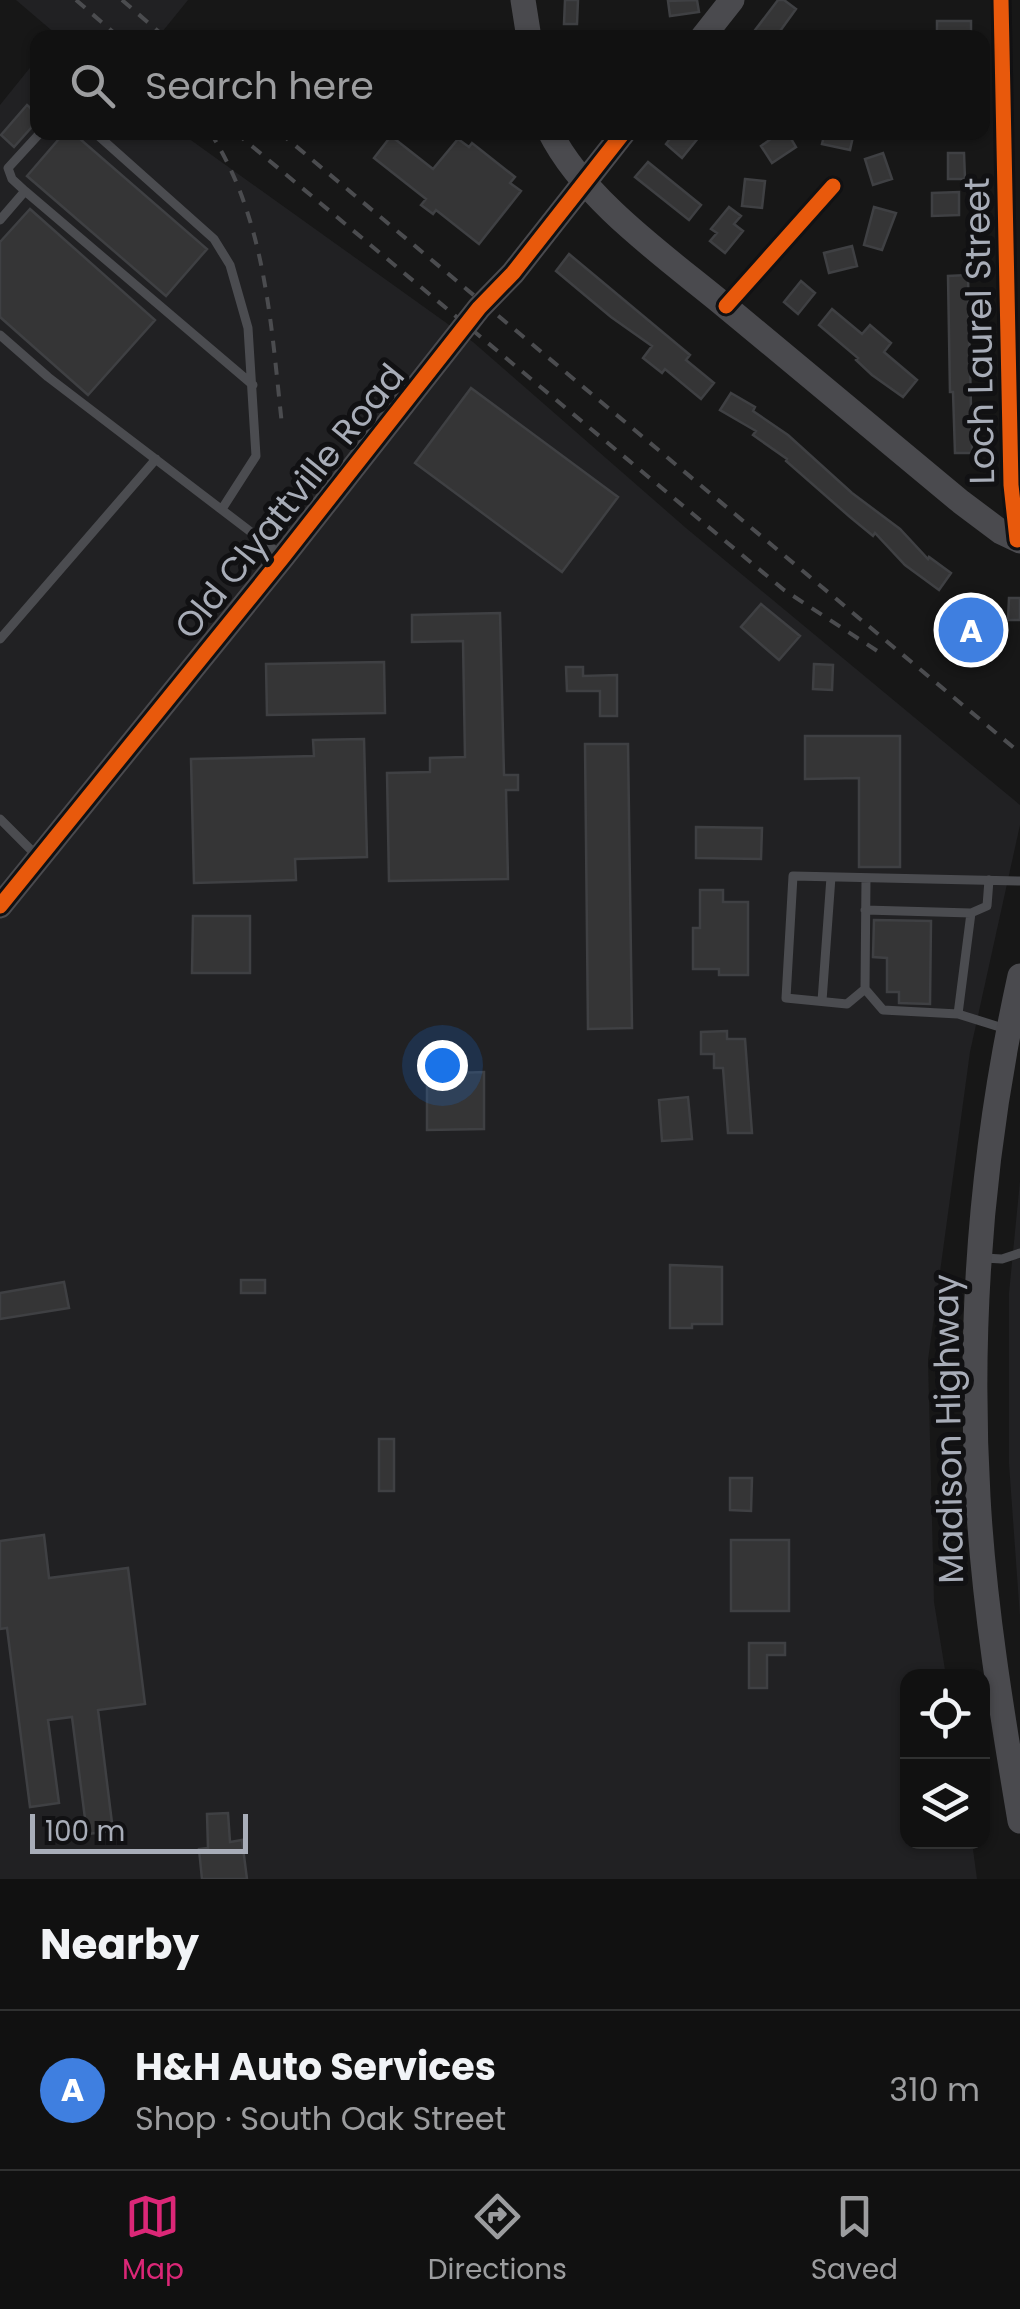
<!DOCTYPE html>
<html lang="en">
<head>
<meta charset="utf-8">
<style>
	:root { --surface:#111; --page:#1e1f1f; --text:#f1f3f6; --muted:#9c9d9f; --line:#303131; --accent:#db2777 }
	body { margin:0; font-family:Poppins,sans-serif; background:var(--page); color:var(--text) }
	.controls { position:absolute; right:30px; bottom:30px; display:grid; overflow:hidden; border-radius:20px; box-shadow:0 2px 8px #0004 }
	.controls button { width:90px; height:90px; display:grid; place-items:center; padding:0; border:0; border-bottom:2px solid var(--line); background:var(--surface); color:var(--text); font:50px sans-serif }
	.scale { position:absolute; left:30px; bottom:25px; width:218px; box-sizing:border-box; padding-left:10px; border:5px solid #a8adb8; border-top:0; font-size:28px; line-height:35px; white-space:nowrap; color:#a8adb8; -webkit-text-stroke:8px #111113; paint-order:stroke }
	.you { position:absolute; left:442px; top:1065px; width:35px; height:35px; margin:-25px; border:8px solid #fff; border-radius:50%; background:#1a73e8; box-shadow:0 0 0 15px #1a73e833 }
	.badge { display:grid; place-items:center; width:65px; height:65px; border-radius:50%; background:var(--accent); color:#fff; font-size:32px; font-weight:700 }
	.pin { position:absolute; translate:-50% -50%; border:5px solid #fff; box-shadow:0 2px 10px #0006 }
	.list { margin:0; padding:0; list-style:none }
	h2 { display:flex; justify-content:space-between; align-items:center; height:130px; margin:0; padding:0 40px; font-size:42px }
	h2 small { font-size:32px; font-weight:400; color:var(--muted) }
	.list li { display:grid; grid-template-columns:65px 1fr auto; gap:30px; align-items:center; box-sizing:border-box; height:160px; padding:0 40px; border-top:2px solid var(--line) }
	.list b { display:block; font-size:38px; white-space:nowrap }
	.list p { margin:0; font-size:32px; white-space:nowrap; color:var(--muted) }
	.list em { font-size:32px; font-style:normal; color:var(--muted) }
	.icon { flex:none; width:55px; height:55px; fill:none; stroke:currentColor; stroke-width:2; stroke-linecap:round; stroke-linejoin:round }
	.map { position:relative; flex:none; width:1020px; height:1879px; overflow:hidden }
	.search { position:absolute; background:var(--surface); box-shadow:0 2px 8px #0004; left:30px; right:30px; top:30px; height:110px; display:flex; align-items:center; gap:25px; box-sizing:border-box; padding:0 35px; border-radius:20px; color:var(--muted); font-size:38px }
	.sheet { height:290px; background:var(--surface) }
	nav { display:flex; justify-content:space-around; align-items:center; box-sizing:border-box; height:140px; border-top:2px solid var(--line); background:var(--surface); font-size:28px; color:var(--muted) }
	nav a { display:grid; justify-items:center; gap:5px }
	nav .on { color:var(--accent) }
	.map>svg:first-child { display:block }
	.built { fill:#212123 }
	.building { fill:#353536; stroke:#3f4043; stroke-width:2.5 }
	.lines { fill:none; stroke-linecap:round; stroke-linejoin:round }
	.lane { stroke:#4b4c50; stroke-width:9 }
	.street { stroke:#4b4c50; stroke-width:18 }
	.secondary { stroke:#4a4a4e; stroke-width:25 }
	.rail { stroke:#4b4c4f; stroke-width:4; stroke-dasharray:12 10; stroke-linecap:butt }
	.cycleway-casing { stroke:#111113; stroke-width:21 }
	.cycleway { stroke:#e8590c; stroke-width:15 }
	.labels { text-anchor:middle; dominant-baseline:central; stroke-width:10; stroke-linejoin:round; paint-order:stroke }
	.street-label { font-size:35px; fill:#a8adb8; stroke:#111113 }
</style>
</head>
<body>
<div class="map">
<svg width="1020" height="1879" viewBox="0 0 1020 1879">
	<rect width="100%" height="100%" fill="#171717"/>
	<!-- built -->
	<path class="built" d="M16 0H188L158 37 55 38 57 35Z
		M37 59 38 132 181 133 473 342 686 528 1020 805V825L970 1052 928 1360 934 1602 946 1676H908V1842H972L977 1879H0V105Z
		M1020 1181V1617L1009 1464V1293Z"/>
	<!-- building -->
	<path class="building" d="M565 0H578L577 24H564Z
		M697 0 699 12 670 16 668 1Z
		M778 0H784L796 9 775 38H749Z
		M937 21H971V38H937Z
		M27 105 38 115V120L14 147 1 135Z
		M65 132H72L207 249 166 296 27 176Z
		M675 132H703L682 158 666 144Z
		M781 132H787L796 147 772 163 761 146Z
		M825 132H854L850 150 822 144Z
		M391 136 433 169 458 139 469 147 472 143 515 177 510 183 521 191 479 244 436 210 433 214 421 205 426 199 374 158Z
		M883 153 892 179 873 185 865 159Z
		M948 153H964L965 179H948Z
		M648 162 701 205 689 220 635 177Z
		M745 179 765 181 762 208 742 206Z
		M959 192V215L932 216V193Z
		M729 207 741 216 734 224 743 231 725 253 710 241 717 233 711 229Z
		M874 207 896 213 882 250 864 245Z
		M30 209 155 320 88 395 0 317V242Z
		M852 246 857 266 829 273 824 253Z
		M569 254 690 355 686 360 714 383 701 399 665 369 662 373 643 358 652 346 611 317 556 271Z
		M968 275 972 453H955L953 392H950L948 276Z
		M801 281 815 293 798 314 784 302Z
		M832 309 862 334 870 325 891 343 884 352 917 380 903 397 872 375 856 360 858 358 819 325Z
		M471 388 618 497 562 572 415 463Z
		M731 393 755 407 753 411 788 435 852 493 900 529 928 559 929 557 951 573 939 590 905 565 875 533 873 536 850 517 786 461 787 459 753 435 756 431 720 410Z
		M1009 598H1020V620H1008Z
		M761 604 800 636 779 660 741 627Z
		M962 605 996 635 979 654 945 625Z
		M500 613 504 775H518V790H506L508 879 389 881 387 773 430 772V758L465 757 463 641 412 642V615Z
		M384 662 385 713 267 715 266 664Z
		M814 664 833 665 832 690 813 689Z
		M566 667H583V676L617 675V716H600V691H567Z
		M805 736H900V867H859V778L805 779Z
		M364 739 367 857 295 859 296 880 194 883 191 759 314 756 313 740Z
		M585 744H628L632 1028 588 1029Z
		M696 827 762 828 761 859 696 858Z
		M700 890H723V902H748V975H719V969H693V928H700Z
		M193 916H250V973H192Z
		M874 920 931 921 930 1004 899 1003V992H887V958L873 957Z
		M727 1031V1039H745L752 1133H728L723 1068H714V1054H701V1032Z
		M484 1072V1129L427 1130V1074Z
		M688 1097 692 1139 662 1141 659 1100Z
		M670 1265 722 1267V1324H692V1328H670Z
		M241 1280H265V1293H241Z
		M64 1282 69 1308 0 1319V1293Z
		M379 1439H394V1491H379Z
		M730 1478H752L751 1511 730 1510Z
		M44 1535 49 1578 128 1568 145 1704 98 1710 113 1831 87 1834 72 1717 48 1720 59 1803 30 1807 7 1628 0 1629V1541Z
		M731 1540H789V1611H731Z
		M749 1643H785V1655H767V1688H749Z
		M228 1813 230 1842 242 1840 247 1879H202L199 1849 208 1848 207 1814Z"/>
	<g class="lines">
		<!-- lane -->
		<path class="lane" d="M94 132 214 239 230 265 248 328 256 456 222 509
			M25 191 253 385
			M0 220 25 191 12 179 8 168 41 132
			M0 335 48 377 281 555
			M0 639 156 459
			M0 819 37 856
			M866 878 865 989 883 1010 958 1014 1006 1029
			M865 910 971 913 987 906 989 880
			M865 989 847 1004 786 998 793 876 1020 881
			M822 1001 831 877
			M958 1014 971 913
			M984 1258 1002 1259 1020 1253"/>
		<!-- street -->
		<path class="street" d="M1001 0 1011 485 1017 540
			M726 306 833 186"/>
		<!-- secondary -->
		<path class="secondary" d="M523 0 529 38
			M702 38 732 0
			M550 132C584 200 666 257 724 305 803 370 882 436 961 502L1001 532 1020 541
			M0 906 283 557 479 308 513 273 624 132
			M1020 976C982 1147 968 1322 978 1497 984 1606 1002 1714 1020 1821"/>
		<!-- rail -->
		<path class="rail" d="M76 0 120 38
			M122 0 166 38
			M210 132C266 219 271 325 282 425
			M235 132 784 590 885 656
			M279 132 1020 753"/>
		<!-- cycleway casing -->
		<g class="cycleway-casing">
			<path id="cycleway" d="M1001 0 1011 485 1017 540
				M726 306 833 186
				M0 906 283 557 479 308 513 273 624 132"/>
		</g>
		<!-- cycleway -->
		<use href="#cycleway" class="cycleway"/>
	</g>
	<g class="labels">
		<!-- street labels -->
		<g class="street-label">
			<text transform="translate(979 331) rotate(-91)">Loch Laurel Street</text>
			<text transform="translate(289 501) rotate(-51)">Old Clyattville Road</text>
			<text transform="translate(948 1429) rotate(-91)">Madison Highway</text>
		</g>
	</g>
</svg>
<div class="controls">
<button><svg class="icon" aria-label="locate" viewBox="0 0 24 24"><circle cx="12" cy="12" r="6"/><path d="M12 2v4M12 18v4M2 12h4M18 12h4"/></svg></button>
<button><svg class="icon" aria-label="layers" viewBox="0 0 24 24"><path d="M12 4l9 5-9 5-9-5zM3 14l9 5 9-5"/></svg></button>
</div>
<div class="scale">100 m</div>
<div class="you"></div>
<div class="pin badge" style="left:971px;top:630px;background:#3f7fe0">A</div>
<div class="search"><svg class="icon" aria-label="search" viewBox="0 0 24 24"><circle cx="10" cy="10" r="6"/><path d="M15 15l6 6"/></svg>Search here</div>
</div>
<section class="sheet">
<h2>Nearby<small></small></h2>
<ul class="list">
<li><span class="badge" style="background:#3f7fe0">A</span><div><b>H&amp;H Auto Services</b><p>Shop · South Oak Street</p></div><em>310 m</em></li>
</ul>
</section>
<nav>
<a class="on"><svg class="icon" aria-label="map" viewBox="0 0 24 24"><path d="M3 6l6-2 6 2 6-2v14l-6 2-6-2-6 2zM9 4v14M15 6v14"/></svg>Map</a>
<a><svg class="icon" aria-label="directions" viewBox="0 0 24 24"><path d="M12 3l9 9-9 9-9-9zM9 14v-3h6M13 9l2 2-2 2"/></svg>Directions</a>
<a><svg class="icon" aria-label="saved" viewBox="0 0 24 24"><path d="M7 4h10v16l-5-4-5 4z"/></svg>Saved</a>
</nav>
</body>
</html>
